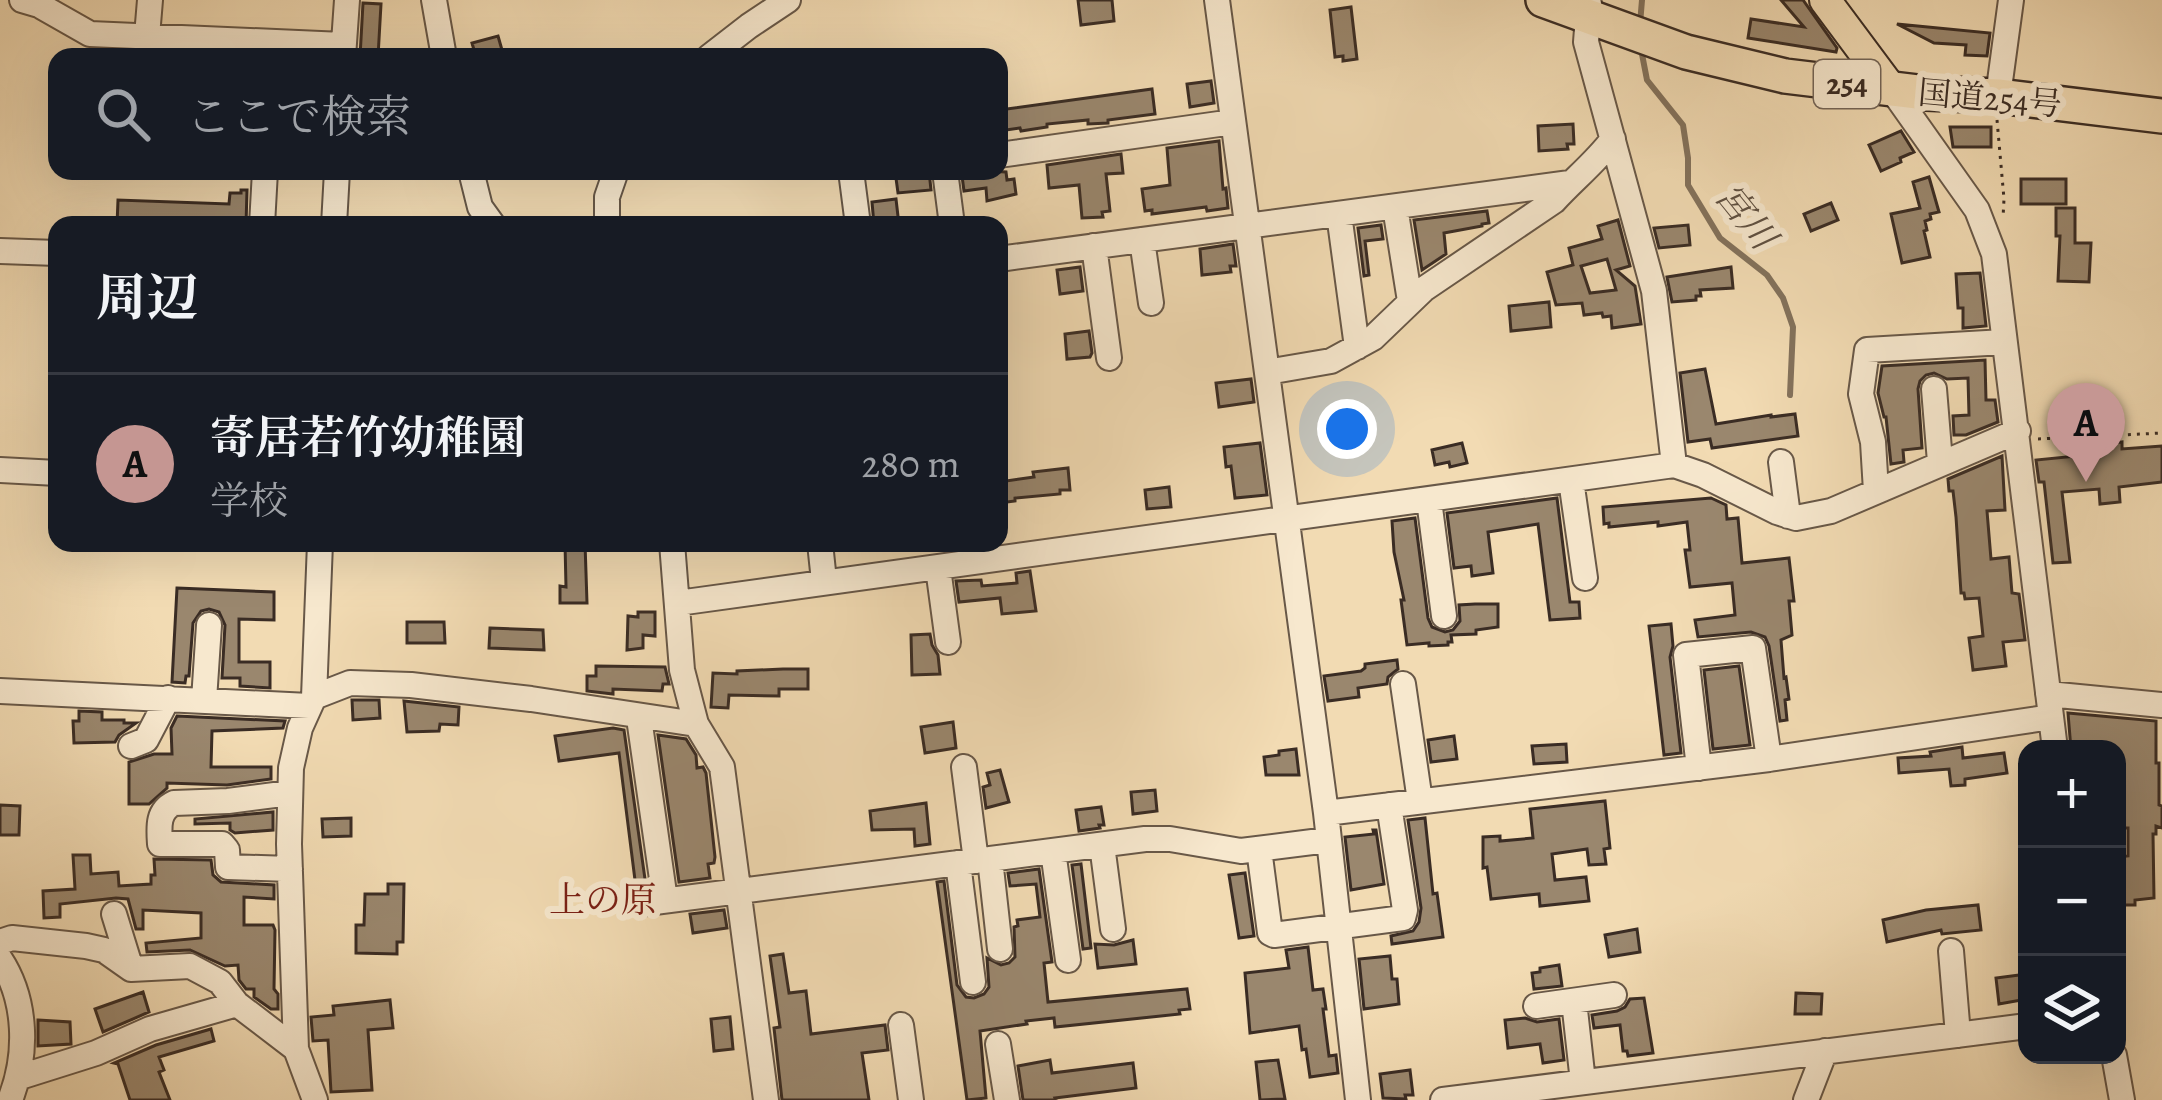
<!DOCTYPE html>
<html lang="ja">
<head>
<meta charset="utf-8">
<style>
	:root { --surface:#171b24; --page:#242831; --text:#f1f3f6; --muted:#9ea1a6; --line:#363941; --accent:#c59692 }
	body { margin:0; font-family:Alegreya,"Noto Serif JP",serif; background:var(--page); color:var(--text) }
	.controls { position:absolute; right:36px; bottom:36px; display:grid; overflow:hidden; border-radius:24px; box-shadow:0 12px 48px #0002 }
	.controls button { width:108px; height:108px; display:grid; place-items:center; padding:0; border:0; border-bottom:3px solid var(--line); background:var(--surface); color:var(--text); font:60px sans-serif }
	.you { position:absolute; left:1347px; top:429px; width:42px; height:42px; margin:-30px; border:9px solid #fff; border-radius:50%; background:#1a73e8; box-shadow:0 0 0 18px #1a73e833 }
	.badge { display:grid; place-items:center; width:78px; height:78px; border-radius:50%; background:var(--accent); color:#111; font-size:39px; font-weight:700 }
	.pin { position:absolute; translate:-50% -99px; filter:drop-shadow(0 3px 6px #0008) }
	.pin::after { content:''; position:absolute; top:63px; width:42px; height:36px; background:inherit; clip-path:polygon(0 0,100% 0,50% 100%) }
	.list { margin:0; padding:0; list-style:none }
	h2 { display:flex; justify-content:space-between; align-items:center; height:156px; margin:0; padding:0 48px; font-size:51px }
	h2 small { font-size:39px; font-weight:400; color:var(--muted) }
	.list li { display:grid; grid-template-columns:78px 1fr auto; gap:36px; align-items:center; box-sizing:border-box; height:180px; padding:0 48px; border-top:3px solid var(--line) }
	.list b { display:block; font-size:45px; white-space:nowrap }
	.list p { margin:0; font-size:39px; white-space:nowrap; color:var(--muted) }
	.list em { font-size:39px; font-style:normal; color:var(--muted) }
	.icon { flex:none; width:66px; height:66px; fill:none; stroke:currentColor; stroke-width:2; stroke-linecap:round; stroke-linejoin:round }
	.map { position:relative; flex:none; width:2162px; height:1100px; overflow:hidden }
	.search { position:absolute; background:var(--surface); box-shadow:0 12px 48px #0002; left:48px; top:48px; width:960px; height:132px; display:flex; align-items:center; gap:30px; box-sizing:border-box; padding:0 42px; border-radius:24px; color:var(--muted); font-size:45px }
	.panel { position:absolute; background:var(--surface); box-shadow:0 12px 48px #0002; left:48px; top:216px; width:960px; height:336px; border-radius:24px }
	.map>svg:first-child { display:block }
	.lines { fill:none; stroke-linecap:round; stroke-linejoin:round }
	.stream { stroke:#83725c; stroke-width:6 }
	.building { fill:#9a876e; stroke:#3a2c24; stroke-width:3; fill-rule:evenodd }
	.minor-casing { stroke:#685848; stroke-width:28 }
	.major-casing { stroke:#3a2c24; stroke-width:34 }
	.highway-casing { stroke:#3a2c24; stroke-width:38 }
	.path { stroke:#3a2c24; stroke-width:3; stroke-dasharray:3 6; stroke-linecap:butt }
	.minor { stroke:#f7e8ce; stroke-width:24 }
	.major { stroke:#f2dbb3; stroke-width:30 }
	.highway { stroke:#f2dbb3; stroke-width:33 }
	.labels { text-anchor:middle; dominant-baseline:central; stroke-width:12; stroke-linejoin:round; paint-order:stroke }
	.shield { fill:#f7e8ce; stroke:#736457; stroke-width:3 }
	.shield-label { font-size:30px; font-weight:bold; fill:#3a2c24 }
	.street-label { font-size:33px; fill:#3a2c24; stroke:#f7e8ce }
	.water-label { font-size:36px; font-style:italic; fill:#5e4f40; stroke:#f7e8ce }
	.neighbourhood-label { font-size:36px; fill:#7a1f14; stroke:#f7e8ce }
</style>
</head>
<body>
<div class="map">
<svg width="2162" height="1100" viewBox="0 0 2162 1100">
	<rect width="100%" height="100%" fill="#f2dbb3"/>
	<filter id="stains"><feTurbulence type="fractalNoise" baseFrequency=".00167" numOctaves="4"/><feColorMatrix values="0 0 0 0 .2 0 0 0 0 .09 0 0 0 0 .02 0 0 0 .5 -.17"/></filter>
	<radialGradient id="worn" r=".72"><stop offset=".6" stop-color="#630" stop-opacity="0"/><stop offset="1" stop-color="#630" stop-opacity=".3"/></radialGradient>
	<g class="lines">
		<!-- stream -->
		<path class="stream" d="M1640 24 1642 0
			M1641 49 1647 80 1683 125 1688 158V185L1720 238 1767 275 1783 298 1793 327 1790 395"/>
	</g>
	<!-- building -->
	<path class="building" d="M1078 0H1112L1114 21 1081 25Z
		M1781 0H1803L1837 48 1836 52 1748 38 1751 19 1804 27Z
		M363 3 381 4 378 57H360Z
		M1351 7 1357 59 1343 61V56L1335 57 1330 10Z
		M1897 24 1990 33 1987 56 1965 55 1966 45 1934 43Z
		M498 36 504 57H476L472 43Z
		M1211 81 1214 103 1190 107 1187 84Z
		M1152 89 1155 114 1108 120V123L1088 124V120L1047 124V127L1021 131 1020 128 999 131V110Z
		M1573 124 1574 144H1567L1568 149 1539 151 1538 126Z
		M1950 127H1991V147H1953Z
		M1901 131 1914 152 1900 158 1901 162 1881 171 1869 145Z
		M1219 141 1223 189 1226 188 1228 208 1207 211 1206 207 1152 214V210L1145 211 1142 189 1170 185 1167 148Z
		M1121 154 1123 173 1106 174 1110 211 1102 212 1103 217 1082 218 1079 185 1049 188 1047 165Z
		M895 171H929L931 190 898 193Z
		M987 171 1006 172 1007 180 1014 179 1016 194 987 201 986 188 964 191 962 176Z
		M1929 177 1939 212 1930 214 1931 219 1925 221 1927 230 1924 231 1930 257 1902 263 1891 214 1920 208 1913 182Z
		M2021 179H2066V204H2021Z
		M241 190H247L246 225H238V219L184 218 143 219V225H117L118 200 229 204 230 193H241Z
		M896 199 899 225H874L872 202Z
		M1831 203 1838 220 1811 231 1804 214Z
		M2056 208H2075V243H2091L2089 282 2058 281 2060 236H2056Z
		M1487 211 1489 223 1482 224V226L1444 233 1446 254 1422 270 1414 220Z
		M1618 220 1630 266 1616 270 1635 286 1641 324 1612 328 1611 316 1603 317 1602 313 1584 315 1582 303 1556 305 1547 272 1573 265 1569 248 1602 239 1598 226ZM1607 259 1616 290 1590 293 1581 266Z
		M1381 225 1383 239 1365 241 1369 275 1364 276 1358 228Z
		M1688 225 1690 245 1659 248 1654 228Z
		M1233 244 1236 266H1230L1231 272 1202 275 1200 249Z
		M1080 267 1083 291 1060 294 1057 270Z
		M1731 267 1733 288 1700 290 1701 296H1696V300L1672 302 1667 277Z
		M1980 273 1986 326 1963 328V308H1958L1956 274Z
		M1549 302 1551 327 1511 331 1509 306Z
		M1089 331 1092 353 1090 357 1067 359 1065 334Z
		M1985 360 1986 400H1995L1998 422 1966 435H1954L1953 416 1969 415 1968 378 1947 379 1934 373 1926 375 1920 381 1918 389 1922 448 1903 450 1904 462 1891 464 1886 417H1884L1878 393 1882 366Z
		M1705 369 1716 424 1771 415V417L1795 414 1798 436 1712 448 1710 439 1688 442 1680 373Z
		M1251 379 1254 402 1219 407 1216 383Z
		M2122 442V449L2162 446V482L2119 487 2120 502 2100 504 2099 489 2062 492 2070 562 2053 563 2044 482H2039L2036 460 2077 456V453L2088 452 2087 446Z
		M1260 443 1267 495 1235 498 1231 466 1226 467 1224 447Z
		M1462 443 1467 463 1450 467 1449 462 1435 465 1432 450Z
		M2002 456 2005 510 1987 511 1991 559 2009 557 2012 593 2019 594 2025 640 2003 642 2006 666 1973 670 1969 638 1983 636 1979 598 1965 599 1964 593H1961L1956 517 1953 491H1949L1948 479Z
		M1068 468 1070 490H1060V494L1015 498V501L999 503V482L1034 477 1033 472Z
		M1169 487 1171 507 1147 509 1145 490Z
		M1557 498 1570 602H1579L1580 618 1550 620 1538 524 1488 532 1493 573 1472 576 1471 566 1454 568 1447 513Z
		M1711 498 1726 505 1727 519 1738 518 1742 563 1789 558 1794 601H1789L1792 635 1781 640 1784 678 1786 677 1789 699 1785 700 1787 720 1780 721 1769 646 1765 637 1751 632 1698 637 1695 620 1735 615 1732 583 1690 587 1685 550H1690L1687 522 1658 526V522L1609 527V523L1604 524 1603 507Z
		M1415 518 1428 618 1432 627 1445 632 1453 630 1460 621 1459 605 1475 604H1498V627L1476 630V634L1451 635 1452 642H1448V645L1429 646V643L1407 645 1401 600H1404L1394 552 1392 521Z
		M565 543H585L587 603H560V586L566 587Z
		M1030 571 1036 611 1002 614 1000 598 959 602 956 581 981 580 982 586 1017 583 1016 573Z
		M177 588 274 592V620L239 619V662H270V688L240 686V678H222L225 625 219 612 209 609 201 611 193 623 189 676H186L185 683 172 682Z
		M638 612H655V636L643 635V648L627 650 628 616 638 617Z
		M407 622H444L445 643H407Z
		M1671 624 1673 646 1670 657 1681 753 1664 755 1649 626Z
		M490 628 543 630 544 650 489 648Z
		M930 634 932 645 938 655 940 674 912 675 911 635Z
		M1397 660 1398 669 1388 677 1387 684 1358 688 1359 697 1328 701 1324 676 1361 671 1365 668V664Z
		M596 666 665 667 669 684H663L662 691 613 689V694L587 691V676H596Z
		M1739 666 1750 745 1713 749 1704 670Z
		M783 669H808V689H779V696L729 695 728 708 711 707 713 673 737 674V671Z
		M352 700H379L380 718 353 720Z
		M404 701 459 707 458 725 440 724 439 731 407 732Z
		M79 711 102 712V720H124V723H136L119 735 115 742 74 743 73 721H79Z
		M2068 713 2156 721V763H2159V805L2162 806V828L2156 826V834H2153L2154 898 2135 900V905H2121L2117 857 2128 856V828H2123V803H2117V749H2071Z
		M177 716 285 721 283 728 212 731 211 767H271V779L227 785 167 783V788L149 804H129V762L154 754H172L171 728Z
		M953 722 956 748 925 753 921 727Z
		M613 728 624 730 646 886 636 888 619 753 559 761 555 736Z
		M658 735 686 739 696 755 697 768 703 767 706 773 715 857 714 863 708 864 710 878 679 882Z
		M1454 736 1457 759 1431 762 1428 740Z
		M1566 744 1567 762 1534 764 1532 746Z
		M1962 747 1963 758 2004 753 2007 773 1965 779V785L1951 786 1949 769 1899 773 1898 758 1931 756 1930 752Z
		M1296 749 1299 775H1266L1264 757 1279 755V751Z
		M1000 770 1009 802 986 808 983 787 990 785 987 773Z
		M1155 790 1157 811 1133 814 1131 792Z
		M1605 801 1610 848 1604 849 1606 864 1589 865 1587 849 1552 854 1555 880 1586 877 1589 901 1540 906 1539 894 1491 899 1487 867 1483 868V837L1500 836V841L1533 838 1530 809Z
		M926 803 930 844 915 846 914 829 872 830 870 811Z
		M0 805 20 806 19 835H0Z
		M1101 807 1104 825H1099L1100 828 1079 831 1076 810Z
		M273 812V830L235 833 230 830V823L195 824V819Z
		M351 818V836L323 837 322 819Z
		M1425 818 1433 894 1437 893 1443 937 1392 944 1391 936 1413 931 1419 922 1421 908 1408 820Z
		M1373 830H1376L1384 884 1351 890 1345 837 1374 834Z
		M73 855H90L91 874 118 872 119 886 151 884V875H155L154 859 211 860 213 875 221 882 274 885V899L244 897V925H273L275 930 274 989 278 994V1009H271L254 997V989H246L239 980 238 965 225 966 190 950 147 952 146 943 201 938V913L143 910V929H136L128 899 116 898 60 904V917L44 918 43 891 75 889Z
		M1081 864 1091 948 1083 949 1072 865Z
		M1039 869 1052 962 1044 963 1048 1002 1187 989 1190 1009 1179 1010 1180 1014 1055 1027 1054 1018 1026 1021 1027 1024 980 1031 986 1098 967 1100 937 882 944 881 957 985 966 997 974 998 984 994 989 987 987 958 1001 965 1009 963 1015 957 1014 927 1018 926 1017 920 1040 917 1036 884 1010 886 1008 873Z
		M1245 873 1254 936 1239 938 1229 875Z
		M388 884H404L403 942H397V954L356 953V925H364L365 894H388Z
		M1978 905 1981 930 1942 934 1941 930 1887 942 1883 920 1926 910Z
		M724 910 727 928 693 933 690 914Z
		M1637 929 1640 952 1609 957 1605 935Z
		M1133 940 1136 964 1098 968 1095 944 1114 945Z
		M1308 947 1313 990 1323 989 1326 1009H1323L1329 1056 1336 1055 1338 1073 1310 1077 1306 1049 1302 1050 1299 1026 1250 1033 1245 973 1289 968 1286 950Z
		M783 954 789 993 806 991 811 1034 885 1025 888 1050 862 1053 869 1100H782L774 1028 780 1027 770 956Z
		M1390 956 1392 979H1397L1399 1004 1364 1009 1359 959Z
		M1559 965 1562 986 1534 989 1532 973 1540 972V968Z
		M2027 974V999L1999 1004 1996 978Z
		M143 992 149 1012 103 1032 95 1009Z
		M1796 993 1822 994 1821 1014H1795Z
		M1644 998 1653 1053 1628 1056 1627 1051H1623L1620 1025 1594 1028 1592 1015 1617 1011 1625 1007 1630 999Z
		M390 1000 393 1028 368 1030 372 1090 331 1092 328 1040 313 1041 311 1017 334 1015 333 1006Z
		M730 1017 733 1049 714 1051 711 1019Z
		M1525 1018 1537 1022 1559 1019 1564 1060 1543 1063 1540 1044 1508 1048 1505 1020Z
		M38 1020 70 1022 71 1044 38 1046Z
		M211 1029 214 1041 159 1057 164 1070 159 1072 170 1100H130L118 1064 114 1063 156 1045Z
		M1050 1060 1052 1073 1133 1063 1136 1088 1055 1098 1056 1100H1023L1018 1066Z
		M1278 1060 1285 1099 1260 1100 1256 1062Z
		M1410 1070 1413 1095H1405L1406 1099 1383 1098 1380 1074Z"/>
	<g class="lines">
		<!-- minor casing -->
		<g class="minor-casing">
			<path id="minor" d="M22 0 39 5 90 34 343 45
				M434 0 444 57
				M1217 0 1326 813 1358 1100
				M1589 4 1586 42 1654 291 1674 465
				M147 36 150 0
				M343 57 347 0
				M709 57 749 26 788 0
				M1892 90 1977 210 1994 254 2055 749
				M1998 96 2011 0
				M999 155 1233 122
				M471 171 480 207 493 225
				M851 171 858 225
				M945 171 952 225
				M1395 207 1410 301
				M1339 214 1357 347
				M262 225 265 171
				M334 225 337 171
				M607 225V197L616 171
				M1142 240 1151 303
				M1094 246 1109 358
				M0 251 57 253
				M999 259 1570 183
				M1267 372 1331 361 1373 338 1424 289 1554 201C1573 180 1596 162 1613 139
				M1934 389 1940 462
				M1781 462 1788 516
				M0 470 57 473
				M1571 480 1585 578
				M1876 491 1873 442 1861 394 1867 350 2004 342
				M1429 500 1444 616
				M672 543 682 670 696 724 722 767 766 1100
				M820 543 824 581
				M938 568 948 642
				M678 603 1674 465 1703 475 1777 512 1796 518 1831 511 2018 431
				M1403 684 1420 801
				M0 691 309 706
				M2048 694 2162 705
				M314 697 350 683 411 685 531 699 696 724
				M204 700 209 625
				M639 718 665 900
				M131 746 146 740 168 698
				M964 767 976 861
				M1699 768 1686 655 1753 648 1769 759
				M1326 813 1769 759 2051 717
				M1102 845 1113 929
				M1259 849 1270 933 1274 935 1403 918 1405 910 1389 805
				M1053 851 1068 960
				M990 859 1000 949
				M958 863 973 982
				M290 869 228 867 227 850 222 844H160C159 828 157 811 174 803L228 801 290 793
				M639 904 1145 839H1170L1241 851 1328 840
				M114 914 131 969
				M0 942 12 938 86 946 104 950 131 969 190 966 220 982 237 1004 296 1049
				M1951 951 1958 1035
				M0 959C27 1000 28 1055 10 1100
				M1574 1001 1583 1082
				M1536 1006 1614 995
				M901 1025 911 1100
				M998 1044 1007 1100
				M2114 1055 2122 1100
				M20 1077 96 1053 150 1029 237 1004
				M315 1100 296 1049 289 844 291 768 300 728 314 697 320 543
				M1443 1100 2027 1026
				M1806 1100 1825 1051"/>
		</g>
		<!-- major casing -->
		<g class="major-casing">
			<path id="major" d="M1825 0 1892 90"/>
		</g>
		<!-- highway casing -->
		<g class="highway-casing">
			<path id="highway" d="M1543 0 1686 52 1785 76 1926 93 1998 96 2162 116"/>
		</g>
		<!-- path -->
		<path class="path" d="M1997 120 2004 199 2003 218
			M2038 439 2162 433"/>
		<!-- minor -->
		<use href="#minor" class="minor"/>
		<!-- major -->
		<use href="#major" class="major"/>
		<!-- highway -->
		<use href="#highway" class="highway"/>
	</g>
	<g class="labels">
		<!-- shield labels -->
		<rect class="shield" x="1814" y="60" width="66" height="48" rx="9"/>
		<g class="shield-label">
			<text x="1847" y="84">254</text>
		</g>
		<!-- street labels -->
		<g class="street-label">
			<text transform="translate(1990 98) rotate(5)">国道254号</text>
		</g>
		<!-- water labels -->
		<g class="water-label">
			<text transform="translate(1746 216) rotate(51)">宮川</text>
		</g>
		<!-- neighbourhood labels -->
		<g class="neighbourhood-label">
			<text x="603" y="899">上の原</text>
		</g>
	</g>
	<rect width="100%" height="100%" filter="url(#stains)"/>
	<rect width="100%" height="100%" fill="url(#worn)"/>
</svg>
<div class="controls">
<button>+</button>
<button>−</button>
<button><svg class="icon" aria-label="layers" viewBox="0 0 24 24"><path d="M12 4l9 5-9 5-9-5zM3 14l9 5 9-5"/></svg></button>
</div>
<div class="you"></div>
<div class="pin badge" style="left:2086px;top:482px">A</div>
<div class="search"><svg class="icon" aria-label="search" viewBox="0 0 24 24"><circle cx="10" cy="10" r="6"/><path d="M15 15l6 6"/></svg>ここで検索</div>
<section class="panel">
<h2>周辺<small></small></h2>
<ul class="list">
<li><span class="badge">A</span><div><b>寄居若竹幼稚園</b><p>学校</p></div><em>280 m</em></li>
</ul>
</section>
</div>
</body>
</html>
